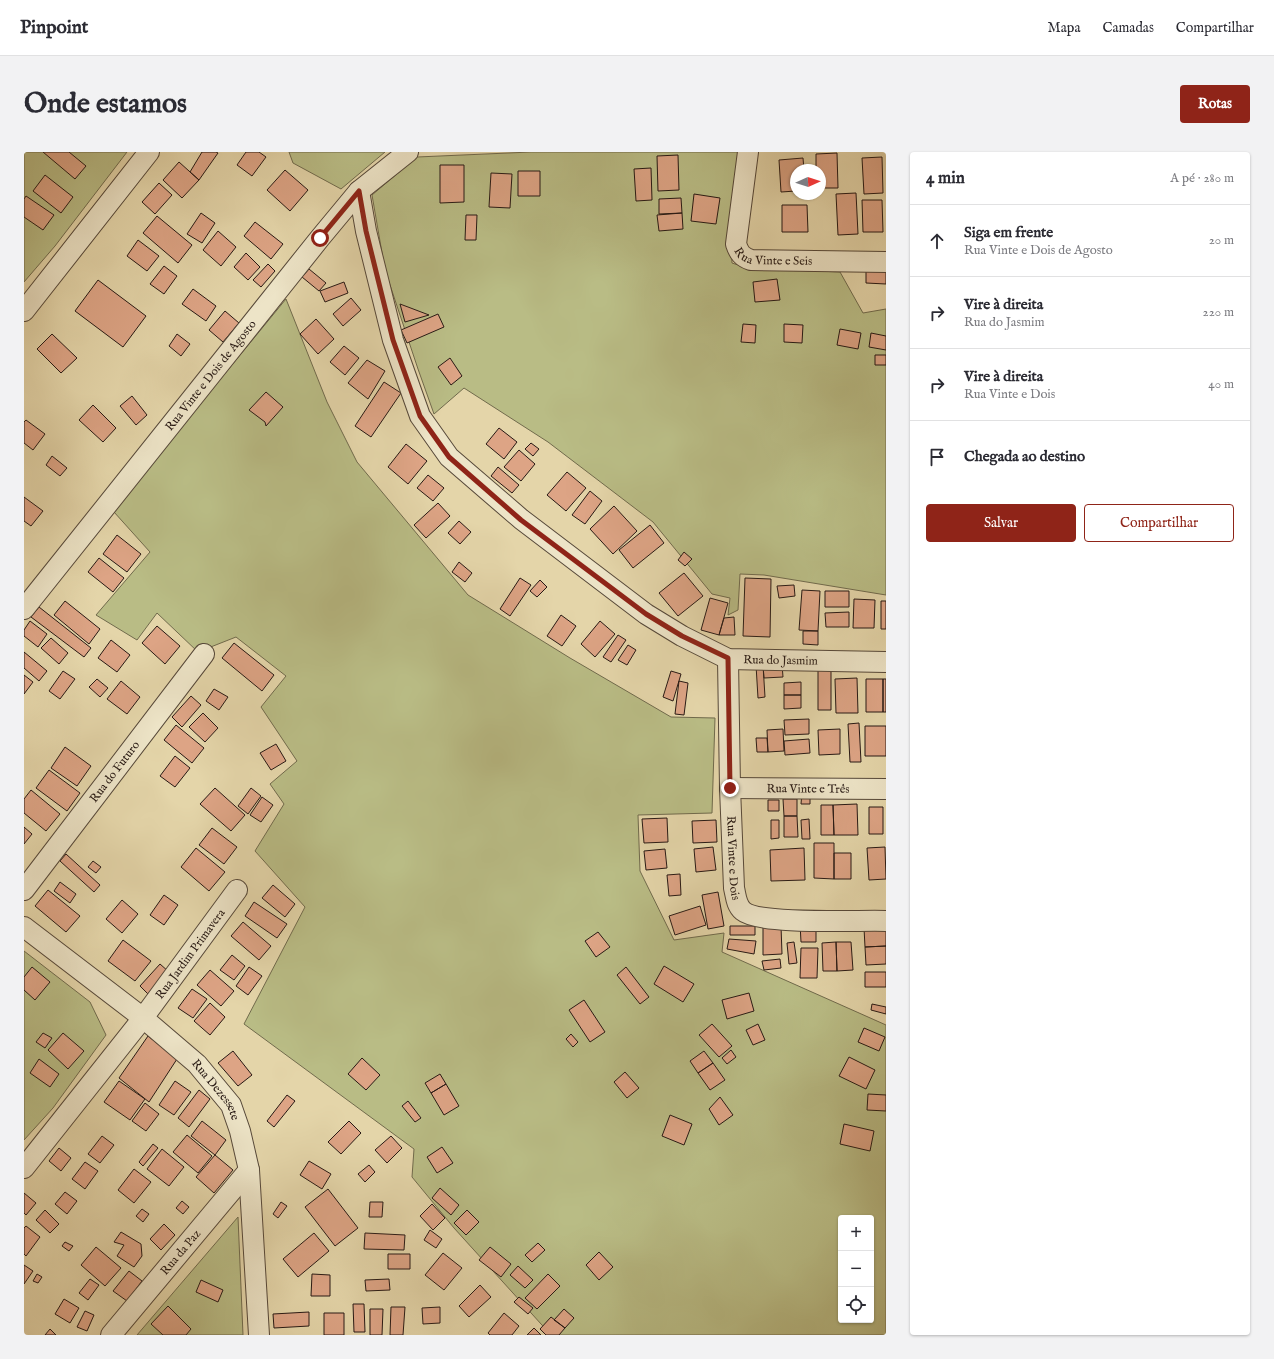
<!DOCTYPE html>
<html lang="pt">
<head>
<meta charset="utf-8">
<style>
	:root { --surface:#fff; --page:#f2f2f3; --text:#2b2b33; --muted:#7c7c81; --line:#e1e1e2; --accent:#8f2418 }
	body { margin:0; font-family:"IM FELL English",serif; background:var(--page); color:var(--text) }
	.controls { position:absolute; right:12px; bottom:12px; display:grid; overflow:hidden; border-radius:4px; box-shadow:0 1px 3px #0004 }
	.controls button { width:36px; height:36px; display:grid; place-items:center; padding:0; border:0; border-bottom:1px solid var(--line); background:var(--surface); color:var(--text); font:20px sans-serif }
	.compass { position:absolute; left:766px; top:12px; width:36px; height:36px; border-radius:50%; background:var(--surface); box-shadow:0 1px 3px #0004; rotate:87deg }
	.stop { position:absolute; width:12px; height:12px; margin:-9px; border:3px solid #8f2418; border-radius:50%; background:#fff }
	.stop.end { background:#8f2418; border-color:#fff; box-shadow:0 1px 4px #0008 }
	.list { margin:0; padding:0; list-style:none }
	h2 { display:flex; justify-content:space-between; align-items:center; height:52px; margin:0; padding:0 16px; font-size:17px }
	h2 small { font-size:13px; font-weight:400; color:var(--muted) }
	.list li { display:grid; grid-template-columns:26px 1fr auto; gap:12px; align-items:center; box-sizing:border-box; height:72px; padding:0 16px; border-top:1px solid var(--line) }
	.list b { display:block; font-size:15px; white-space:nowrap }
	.list p { margin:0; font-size:13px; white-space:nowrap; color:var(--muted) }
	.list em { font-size:13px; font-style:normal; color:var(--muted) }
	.actions { display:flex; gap:8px; padding:12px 16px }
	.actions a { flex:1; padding:9px 0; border:1px solid var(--accent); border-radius:4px; text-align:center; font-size:14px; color:var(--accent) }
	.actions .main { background:var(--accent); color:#fff }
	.icon { flex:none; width:22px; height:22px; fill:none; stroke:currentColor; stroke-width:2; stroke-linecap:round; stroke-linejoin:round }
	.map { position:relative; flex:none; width:862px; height:1183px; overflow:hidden; border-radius:4px }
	header { display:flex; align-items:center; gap:24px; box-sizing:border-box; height:56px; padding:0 20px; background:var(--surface); border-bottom:1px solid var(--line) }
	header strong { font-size:19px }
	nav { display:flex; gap:22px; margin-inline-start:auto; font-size:14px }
	.intro { display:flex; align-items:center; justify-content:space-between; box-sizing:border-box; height:96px; padding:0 24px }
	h1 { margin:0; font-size:28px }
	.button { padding:10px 18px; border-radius:4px; background:var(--accent); color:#fff; font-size:14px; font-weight:700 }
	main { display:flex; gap:24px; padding:0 24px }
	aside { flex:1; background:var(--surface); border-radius:4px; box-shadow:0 1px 3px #0004 }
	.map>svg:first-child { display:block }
	.green { fill:#b9bc85; stroke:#706a4c; fill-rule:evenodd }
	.building { fill:#dda485; stroke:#271914 }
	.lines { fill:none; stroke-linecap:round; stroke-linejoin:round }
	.minor-casing { stroke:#564839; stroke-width:22 }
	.minor { stroke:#ede4c7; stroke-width:20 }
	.route { stroke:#8f2418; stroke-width:5 }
	.labels { text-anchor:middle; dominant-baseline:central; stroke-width:3.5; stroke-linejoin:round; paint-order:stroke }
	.street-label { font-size:12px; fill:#271914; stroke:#ede4c7 }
</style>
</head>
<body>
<header>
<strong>Pinpoint</strong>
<nav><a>Mapa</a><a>Camadas</a><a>Compartilhar</a></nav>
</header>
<div class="intro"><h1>Onde estamos</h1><a class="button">Rotas</a></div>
<main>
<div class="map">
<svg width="862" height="1183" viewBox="0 0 862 1183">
	<rect width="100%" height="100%" fill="#e4d5a9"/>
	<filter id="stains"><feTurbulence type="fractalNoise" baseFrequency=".005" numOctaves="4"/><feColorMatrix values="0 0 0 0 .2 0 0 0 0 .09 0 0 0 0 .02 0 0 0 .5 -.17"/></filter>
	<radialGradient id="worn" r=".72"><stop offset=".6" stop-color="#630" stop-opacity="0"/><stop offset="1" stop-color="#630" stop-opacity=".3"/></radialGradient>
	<!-- green -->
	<path class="green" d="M0 0H103L31 94 0 130Z
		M265 0H361L317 37 269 11Z
		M507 0H720L707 94 708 111 723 116 816 120 839 161 862 157V443L740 423 716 422 714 458 704 463 706 446 688 442 629 370 524 290 440 236 410 262 394 217 361 118 348 43 393 5Z
		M262 147 303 250 333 310 444 443 546 506 647 565 691 566 688 661 614 663 616 719 650 788 700 781 698 800 862 873V1183H527L430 1076 388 1025 390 997 220 872 281 755 231 699 260 652 246 632 273 609 237 555 262 524 212 485 174 500 133 461 113 488 72 463 126 400 90 360 189 236ZM817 1066H847V1168H817Z
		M0 799 66 850 82 883 29 956 0 988Z
		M214 1065 219 1183H113Z"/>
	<!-- building -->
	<path class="building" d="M19 0H45L62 14 51 27Z
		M178 0H192L194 1 175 28 166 20Z
		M222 0H235L242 5 228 24 213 13Z
		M813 1 814 36H796V18H792V2Z
		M654 3 655 38 634 39 633 4Z
		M858 5 859 41 840 42 838 6Z
		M779 6 780 18H772V39L757 40 755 8Z
		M155 10 175 28 158 46 139 28Z
		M416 13H440V50L416 51Z
		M627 16 628 48 612 49 610 17Z
		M261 18 284 38 266 59 243 38Z
		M494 19H516V44H494Z
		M467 21 488 22 486 56 465 55Z
		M21 23 49 45 37 61 9 39Z
		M135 31 148 43 131 62 118 50Z
		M832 41 834 82 814 83 812 42Z
		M670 42 696 46 692 72 667 69Z
		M2 44 30 63 19 78 0 65V47Z
		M657 46 658 61 635 62V47Z
		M838 48H858L859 80H839Z
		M758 53H783L784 80H758Z
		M177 61 191 71 178 91 163 82Z
		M658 61 659 77 635 79 633 63Z
		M442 63H453L452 88H441Z
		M133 64 168 93 154 111 119 81Z
		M231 70 259 92 247 107 220 84Z
		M194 79 212 95 197 114 179 98Z
		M114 88 135 104 123 119 103 104Z
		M222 101 236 115 224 128 210 115Z
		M244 112 251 119 237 135 229 128Z
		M842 113H862V132L842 131Z
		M140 114 153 124 140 142 126 132Z
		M285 117 302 131 295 139 278 125Z
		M753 127 756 148 731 150 729 130Z
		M74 128 122 164 99 195 51 159Z
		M320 130 324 141 301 150 296 139Z
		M169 137 192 154 182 169 158 152Z
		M327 146 337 158 319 174 309 162Z
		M376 152 384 155 405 163 381 170Z
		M201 159 215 171 199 190 185 178Z
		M414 162 420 175 383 191 377 178Z
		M292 167 310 187 294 202 276 182Z
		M719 172 732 173 731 191 717 190Z
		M760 172 779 173 778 191 760 190Z
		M816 177 837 181 834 197 813 193Z
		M847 181 862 184V198L845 195Z
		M28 182 53 206 37 221 13 197Z
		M153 182 166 192 157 204 145 194Z
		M320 194 335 206 321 223 306 210Z
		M851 203H862V213H851Z
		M426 206 438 224 427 233 414 215Z
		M343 208 361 219 344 247 324 231Z
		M360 230 377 241 347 285 331 274Z
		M242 240 259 255 242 274 241 270 225 258Z
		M108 244 123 263 112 273 96 254Z
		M69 253 92 276 79 290 55 268Z
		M2 268 21 282 9 298 0 291V270Z
		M475 276 493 290 480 307 462 292Z
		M507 291 515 297 509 304 501 297Z
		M382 292 403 309 384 332 364 315Z
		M495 298 511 312 497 329 480 315Z
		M28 304 43 316 36 324 22 313Z
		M474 315 495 333 488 341 467 324Z
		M543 320 562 336 542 359 523 343Z
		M404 323 420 336 409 349 393 336Z
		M566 339 578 349 561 372 548 363Z
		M0 345 19 359 7 374 0 369Z
		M414 351 426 364 402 386 390 373Z
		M590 354 613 379 589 402 566 377Z
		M435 369 447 380 436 392 424 381Z
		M626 373 640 391 609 416 595 398Z
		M93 383 117 402 103 420 79 402Z
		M660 400 668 407 661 414 654 408Z
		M75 406 100 426 89 440 64 420Z
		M435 410 448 421 441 430 428 420Z
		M660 421 679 444 654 464 635 441Z
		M496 426 507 433 486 464 476 457Z
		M721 426 747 427 746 485 719 484Z
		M516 428 523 435 513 445 506 439Z
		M770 433 771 444 755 446 753 434Z
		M778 438 796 439 794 479 775 478Z
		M801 439H825V455H801Z
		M686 446 704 451 695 483 677 478Z
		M830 447 851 448 850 476H829Z
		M41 449 76 477 65 492 30 463Z
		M857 449H862V477H857Z
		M15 455 67 496 60 505 7 465Z
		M825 460V475H802L801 461Z
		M537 463 552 474 538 494 523 484Z
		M710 465 711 483H695L700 466Z
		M6 469 23 482 14 495 0 484V478Z
		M576 469 591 482 571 505 557 492Z
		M133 474 156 494 141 512 118 491Z
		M779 479H794V493L779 492Z
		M594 483 602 488 587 510 579 505Z
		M27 486 44 501 35 512 17 496Z
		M87 488 106 503 93 520 74 506Z
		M210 491 250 523 238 539 198 506Z
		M604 493 612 498 603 513 594 508Z
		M0 500 23 519 15 529 0 516Z
		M758 512 759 525 740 526 739 513Z
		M732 513H739L741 545 734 546Z
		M794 518H807V558H794Z
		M39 519 51 527 36 547 25 539Z
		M647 519 657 522 649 549 639 545Z
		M0 523 9 530 0 542Z
		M833 526 834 561H812L811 527Z
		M73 527 84 536 76 545 65 535Z
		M842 527H859V560H842Z
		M859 527H862V560H859Z
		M97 529 116 545 103 562 83 547Z
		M655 529 664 531 660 563 651 562Z
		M777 530V543H760V531Z
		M190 537 204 545 195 558 182 549Z
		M760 543H777V556L760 557Z
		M167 544 177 553 158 575 148 565Z
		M179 561 194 576 181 590 165 575Z
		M785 567V582L761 583 760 568Z
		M835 571 837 610H826L824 572Z
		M152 573 180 596 168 611 140 588Z
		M841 574H862V604H841Z
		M759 577 760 599 744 600 743 578Z
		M816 577V602L795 603 794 578Z
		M732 586H743L744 600H733Z
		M785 587 786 601 761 603 760 589Z
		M252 592 262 609 247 618 236 601Z
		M41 595 67 614 53 634 27 616Z
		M151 604 166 616 151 635 136 624Z
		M25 618 56 641 43 659 12 636Z
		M191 636 221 663 207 679 176 652Z
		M227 636 237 644 224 662 214 654Z
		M7 638 36 662 22 679 0 661V647Z
		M778 640H786V652H777Z
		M238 645 249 653 237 670 226 663Z
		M759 647H773V664H760Z
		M744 648H755V659H744Z
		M833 652 834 683H810L809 653Z
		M797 653H809L810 683H797Z
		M845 655H859V682H845Z
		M760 664H773L774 685H760Z
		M643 666 644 690 620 691 618 667Z
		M785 667 786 687H778L777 668Z
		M692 668 693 690 669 691 668 669Z
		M747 668H755V686L747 687Z
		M0 675 8 682 0 692Z
		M188 676 213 695 200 712 175 693Z
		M790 691H810V727L790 726Z
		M689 695 692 718 672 720 670 697Z
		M861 695 862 727 845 728 843 696Z
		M172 696 201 720 185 739 157 715Z
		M780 696 781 728 747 729 746 698Z
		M641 697 643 716 622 718 620 699Z
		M810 701H827V727H810Z
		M42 702 76 733 70 740 36 709Z
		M69 709 77 715 72 721 64 715Z
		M656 722 657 743 645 744 643 723Z
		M36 730 52 742 46 751 30 739Z
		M249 733 271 752 261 765 238 746Z
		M24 738 56 764 42 780 11 754Z
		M694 740 700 774 684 777 678 743Z
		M140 743 154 753 140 773 126 763Z
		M98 748 114 762 98 781 82 767Z
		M230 750 263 772 253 786 221 764Z
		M676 754 682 773 651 783 645 764Z
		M219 770 247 794 235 808 207 784Z
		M792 770V790H777L776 771Z
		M706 774H731V783H706Z
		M757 774 758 802 739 803V775Z
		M862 775V794L841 795 840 776Z
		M574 780 586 795 572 805 561 789Z
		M705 787 732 789 730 802 703 797Z
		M99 788 127 809 111 829 84 809Z
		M770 790 773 811 765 812 763 791Z
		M812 790H827L829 818 813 819Z
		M812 790 813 819H799L798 791Z
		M862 794V812L842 813 841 795Z
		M777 796H794L793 826H776Z
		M208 803 221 814 210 828 196 818Z
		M756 807 757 816 740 818 738 809Z
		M136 812 145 820 124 842 116 834Z
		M640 814 670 832 659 850 630 832Z
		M8 815 26 830 11 848 0 838V825Z
		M225 815 238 824 224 843 212 834Z
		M602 815 625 845 616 852 593 823Z
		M186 818 210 839 197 854 173 833Z
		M841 820H862V835H841Z
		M168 837 183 847 169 866 154 856Z
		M725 841 730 859 703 867 698 848Z
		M560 848 581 880 566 890 545 858Z
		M186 851 201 865 186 883 170 869Z
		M848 852 862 855V862L847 858Z
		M688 872 708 894 695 905 675 883Z
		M734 872 741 888 729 893 722 878Z
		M840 876 861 885 855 899 834 890Z
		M19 881 28 886 21 896 12 890Z
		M39 881 60 899 44 917 24 898Z
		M547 882 554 890 549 895 542 887Z
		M124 884 153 907 125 950 95 926Z
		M707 898 712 905 703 912 698 906Z
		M209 899 228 923 214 934 194 911Z
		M680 899 689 911 674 921 666 909Z
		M825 905 851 918 842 937 815 924Z
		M338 906 356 923 342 938 324 922Z
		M15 907 35 922 26 935 6 921Z
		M689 911 701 928 686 938 674 921Z
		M601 920 615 936 603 946 590 930Z
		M416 922 422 932 407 941 401 931Z
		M95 929 121 947 106 968 80 950Z
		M151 929 167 940 150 963 135 953Z
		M422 932 435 954 420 963 407 941Z
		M175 938 186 947 165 975 154 966Z
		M844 942 862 943V959L843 958Z
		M263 943 271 949 250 975 243 969Z
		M696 945 709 963 695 973 685 957Z
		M384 949 397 966 391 970 378 954Z
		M121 951 135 962 122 979 108 969Z
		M646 963 668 972 660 993 638 984Z
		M178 969 202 988 191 1003 167 984Z
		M325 969 337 981 317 1002 304 990Z
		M820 972 850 979 846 999 816 992Z
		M163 983 188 1004 174 1021 149 1000Z
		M78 984 90 993 76 1011 64 1002Z
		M367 984 378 996 363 1011 351 998Z
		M129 992 134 996 119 1014 115 1010Z
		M418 995 429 1011 413 1021 403 1005Z
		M35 996 47 1006 37 1019 25 1009Z
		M138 997 160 1015 145 1034 123 1017Z
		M191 1003 209 1018 190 1041 172 1025Z
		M285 1009 307 1022 298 1037 276 1023Z
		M61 1010 74 1019 61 1037 48 1027Z
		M345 1013 351 1020 341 1030 334 1022Z
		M110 1017 127 1030 110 1051 94 1038Z
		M416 1036 435 1053 427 1063 408 1046Z
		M304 1037 334 1076 311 1094 281 1055Z
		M41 1040 53 1049 43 1062 31 1052Z
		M0 1041 12 1051 2 1063 0 1061Z
		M158 1049 165 1055 159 1062 152 1056Z
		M257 1050 263 1054 254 1066 249 1062Z
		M346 1050H359L358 1065H345Z
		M408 1052 421 1066 409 1078 396 1064Z
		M118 1057 125 1062 119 1070 112 1064Z
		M21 1058 35 1072 26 1081 12 1068Z
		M443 1058 455 1070 442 1083 430 1071Z
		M140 1072 151 1083 137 1098 126 1087Z
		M2 1074 16 1085 2 1104 0 1102V1076Z
		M406 1078 418 1087 412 1096 400 1088Z
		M97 1080 117 1092 118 1104 110 1115 93 1104 100 1093 90 1090Z
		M290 1081 305 1099 274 1125 259 1107Z
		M341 1081 381 1083 380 1098 340 1097Z
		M41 1090 49 1094 45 1099 38 1094Z
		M514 1091 521 1098 508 1110 501 1103Z
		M72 1095 97 1116 81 1134 57 1113Z
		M466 1095 487 1112 477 1125 455 1108Z
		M575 1100 589 1115 575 1128 562 1113Z
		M419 1101 438 1116 420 1138 401 1123Z
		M364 1102H386V1117H364Z
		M0 1113 9 1119 0 1132Z
		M494 1114 509 1128 501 1136 486 1123Z
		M105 1119 118 1129 103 1149 89 1139Z
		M13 1122 18 1125 14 1131 9 1129Z
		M288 1122 306 1123V1144H287Z
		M524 1122 536 1134 513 1157 501 1146Z
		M66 1127 75 1133 64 1148 55 1141Z
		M365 1127 366 1138 342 1139 341 1128Z
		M177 1128 199 1138 194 1150 172 1140Z
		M456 1133 467 1145 445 1165 435 1154Z
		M495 1145 509 1156 504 1162 490 1150Z
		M40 1147 55 1156 46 1171 31 1162Z
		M329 1152H340L341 1180H330Z
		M144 1154 167 1177 162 1183H139L127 1172Z
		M367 1155H381L379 1183H366Z
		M416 1155V1171L399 1172 398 1156Z
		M346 1157H359L358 1183H346Z
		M540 1157 550 1166 541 1176 530 1168Z
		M61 1159 70 1163 63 1179 53 1175Z
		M285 1160V1174L250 1176 249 1162Z
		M300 1161H320V1183H300Z
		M480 1161 495 1174 488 1183H466L464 1181Z
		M527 1165 541 1176 535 1183H522L516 1177Z
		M510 1176 517 1183H503Z
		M26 1177 32 1183H21Z"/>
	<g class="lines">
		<!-- minor casing -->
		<g class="minor-casing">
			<g id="minor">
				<path id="s1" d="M724 0 712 92C715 101 718 105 727 108L862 110"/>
				<path id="s2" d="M335 39 342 79 369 188 396 264 425 305 497 367 622 462 658 484 704 507 862 510"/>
				<path d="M0 159 125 0"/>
				<path id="s3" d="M0 457 296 86 335 39 384 0"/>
				<path id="s4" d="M704 507 706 636 710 736C712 744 712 753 719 759 735 773 836 768 862 769"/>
				<path id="s5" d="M706 636 862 637"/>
				<path id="s6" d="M0 738 180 502"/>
				<path id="s7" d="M0 775 119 866 173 912 207 953 216 979 225 1018 235 1183"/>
				<path id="s8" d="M0 1016 119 866 213 738"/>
				<path id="s9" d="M87 1183 225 1018"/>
			</g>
		</g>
		<!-- minor -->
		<use href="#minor" class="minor"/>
	</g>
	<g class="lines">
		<!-- route -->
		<path class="route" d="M296 86 335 39 342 79 369 188 396 264 425 305 497 368 622 462 658 484 704 506 706 636"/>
	</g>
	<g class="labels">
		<!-- street labels -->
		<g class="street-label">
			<text stroke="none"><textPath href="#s1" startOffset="137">Rua Vinte e Seis</textPath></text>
			<text stroke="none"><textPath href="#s3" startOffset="299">Rua Vinte e Dois de Agosto</textPath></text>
			<text stroke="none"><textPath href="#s2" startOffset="682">Rua do Jasmim</textPath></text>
			<text stroke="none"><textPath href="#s6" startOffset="149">Rua do Futuro</textPath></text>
			<text stroke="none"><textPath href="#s5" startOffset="78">Rua Vinte e Três</textPath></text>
			<text stroke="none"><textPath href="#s4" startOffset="199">Rua Vinte e Dois</textPath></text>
			<text stroke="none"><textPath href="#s8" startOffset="271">Rua Jardim Primavera</textPath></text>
			<text stroke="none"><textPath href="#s7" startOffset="253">Rua Dezessete</textPath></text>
			<text stroke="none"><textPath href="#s9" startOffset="108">Rua da Paz</textPath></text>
		</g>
	</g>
	<rect width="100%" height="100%" filter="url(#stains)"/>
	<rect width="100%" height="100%" fill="url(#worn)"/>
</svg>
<div class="controls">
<button>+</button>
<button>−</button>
<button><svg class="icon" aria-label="locate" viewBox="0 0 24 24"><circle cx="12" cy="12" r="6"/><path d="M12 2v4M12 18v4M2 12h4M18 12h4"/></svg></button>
</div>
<svg class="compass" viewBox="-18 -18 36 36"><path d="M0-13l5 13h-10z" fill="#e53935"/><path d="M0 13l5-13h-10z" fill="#7c7c81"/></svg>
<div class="stop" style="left:296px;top:86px"></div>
<div class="stop end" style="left:706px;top:636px"></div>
</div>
<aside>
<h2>4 min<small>A pé · 280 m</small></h2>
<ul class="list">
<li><svg class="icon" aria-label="ahead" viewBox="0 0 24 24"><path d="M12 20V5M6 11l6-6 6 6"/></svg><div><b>Siga em frente</b><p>Rua Vinte e Dois de Agosto</p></div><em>20 m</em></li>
<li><svg class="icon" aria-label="right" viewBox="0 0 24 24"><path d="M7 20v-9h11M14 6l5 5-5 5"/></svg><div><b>Vire à direita</b><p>Rua do Jasmim</p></div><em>220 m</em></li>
<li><svg class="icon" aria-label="right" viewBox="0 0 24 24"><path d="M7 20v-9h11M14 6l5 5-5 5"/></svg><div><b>Vire à direita</b><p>Rua Vinte e Dois</p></div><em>40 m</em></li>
<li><svg class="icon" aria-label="arrive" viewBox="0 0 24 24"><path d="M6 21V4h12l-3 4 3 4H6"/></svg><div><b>Chegada ao destino</b></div></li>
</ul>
<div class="actions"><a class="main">Salvar</a><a>Compartilhar</a></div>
</aside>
</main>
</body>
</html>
